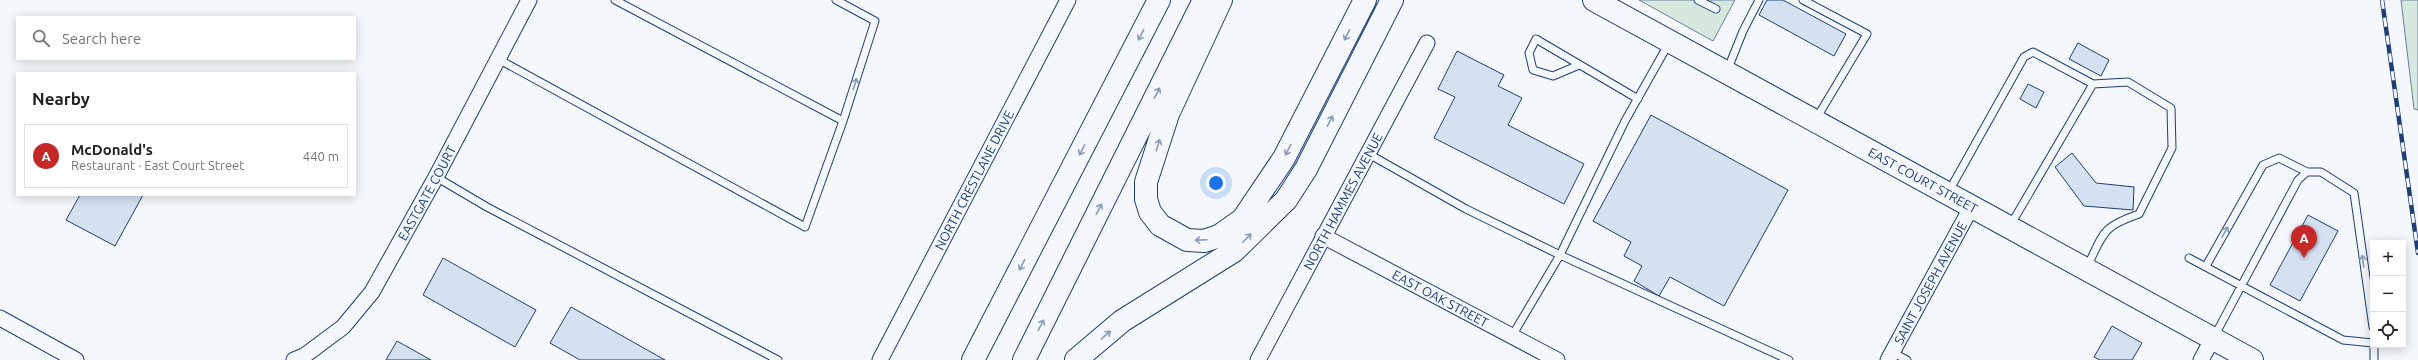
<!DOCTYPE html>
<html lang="en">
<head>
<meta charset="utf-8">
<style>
	:root { --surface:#fff; --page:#f2f2f2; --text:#222; --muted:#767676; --line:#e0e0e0; --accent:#c62828 }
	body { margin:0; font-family:Ubuntu,sans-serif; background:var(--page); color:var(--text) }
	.controls { position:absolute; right:12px; bottom:12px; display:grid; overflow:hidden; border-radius:0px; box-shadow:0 2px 10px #0003 }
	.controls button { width:36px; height:36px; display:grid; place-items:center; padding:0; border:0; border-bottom:1px solid var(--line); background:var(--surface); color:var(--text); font:20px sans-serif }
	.you { position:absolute; left:1216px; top:183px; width:14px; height:14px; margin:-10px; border:3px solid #fff; border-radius:50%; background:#1a73e8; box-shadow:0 0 0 6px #1a73e833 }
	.badge { display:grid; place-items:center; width:26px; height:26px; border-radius:50%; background:var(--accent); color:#fff; font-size:13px; font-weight:700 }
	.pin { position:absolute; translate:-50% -33px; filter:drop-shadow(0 1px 2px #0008) }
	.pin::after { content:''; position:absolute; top:21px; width:14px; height:12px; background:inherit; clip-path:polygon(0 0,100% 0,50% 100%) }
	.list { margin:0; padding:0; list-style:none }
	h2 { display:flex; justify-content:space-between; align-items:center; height:52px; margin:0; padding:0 16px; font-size:17px }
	h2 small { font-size:13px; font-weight:400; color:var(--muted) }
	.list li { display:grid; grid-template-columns:26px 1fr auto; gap:12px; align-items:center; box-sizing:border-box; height:64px; margin:0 8px 8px; padding:0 8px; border:1px solid var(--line); border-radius:0px }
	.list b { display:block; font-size:15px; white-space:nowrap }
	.list p { margin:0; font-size:13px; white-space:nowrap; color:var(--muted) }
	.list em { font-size:13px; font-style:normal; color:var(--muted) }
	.icon { flex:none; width:22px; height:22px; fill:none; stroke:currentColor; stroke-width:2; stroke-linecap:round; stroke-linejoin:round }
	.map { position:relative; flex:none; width:2418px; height:360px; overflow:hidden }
	.search { position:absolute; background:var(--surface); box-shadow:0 2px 10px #0003; left:16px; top:16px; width:340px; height:44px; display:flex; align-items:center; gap:10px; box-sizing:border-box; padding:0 14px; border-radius:0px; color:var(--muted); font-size:15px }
	.panel { position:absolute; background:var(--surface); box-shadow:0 2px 10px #0003; left:16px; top:72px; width:340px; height:124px; border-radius:0px }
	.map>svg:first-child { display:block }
	.green { fill:#d7e8df; stroke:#687fa3 }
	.building { fill:#d5e0f0; stroke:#1d3f73 }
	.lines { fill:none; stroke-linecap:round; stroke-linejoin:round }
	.service-casing { stroke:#1d3f73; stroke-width:9 }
	.minor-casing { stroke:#1d3f73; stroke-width:17 }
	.primary-casing { stroke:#1d3f73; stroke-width:24 }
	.motorway-casing { stroke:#1d3f73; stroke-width:24 }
	.service { stroke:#f4f7fb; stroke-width:7 }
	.minor { stroke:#f4f7fb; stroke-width:15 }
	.primary { stroke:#f4f7fb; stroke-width:22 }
	.motorway { stroke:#f4f7fb; stroke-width:22 }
	.rail-casing { stroke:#1d3f73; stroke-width:4.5 }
	.rail { stroke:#f4f7fb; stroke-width:3; stroke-dasharray:9; stroke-linecap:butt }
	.oneway { stroke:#889bb7 }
	.labels { text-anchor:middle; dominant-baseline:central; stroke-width:3; stroke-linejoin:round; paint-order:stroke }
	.street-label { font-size:13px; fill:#1d3f73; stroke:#f4f7fb }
</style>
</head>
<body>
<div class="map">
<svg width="2418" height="360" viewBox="0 0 2418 360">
	<rect width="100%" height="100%" fill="#f4f7fb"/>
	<!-- green -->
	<path class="green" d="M1639 0H1735L1713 41Z
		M2401 0H2418V110L2414 109Z"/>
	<!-- building -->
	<path class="building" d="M1767 0H1783L1846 34 1834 56 1759 15Z
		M2078 43 2109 60 2101 76 2069 59Z
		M1457 51 1504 75 1498 86 1522 98 1508 125 1584 164 1564 204 1434 138 1455 97 1438 89Z
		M2028 84 2044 92 2036 108 2020 99Z
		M1651 115 1788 190 1724 306 1670 277 1659 296 1634 281 1642 266 1624 256 1631 242 1593 221Z
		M2072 153 2096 183 2134 187 2133 210 2084 206 2055 167Z
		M80 195H143L115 246 66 220Z
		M2308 215 2338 231 2300 301 2270 285Z
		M443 258 536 310 515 347 423 295Z
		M571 307 665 360H580L550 343Z
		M2112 326 2142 343 2132 360H2100L2094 357Z
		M397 341 431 360H386Z"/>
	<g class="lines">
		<!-- service casing -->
		<g class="service-casing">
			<path id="service" d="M836 0 875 21 843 121
				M1698 0 1716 9
				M1803 0 1867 34 1816 119
				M498 59 805 227 843 121 615 0
				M1579 65 1553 76 1533 70 1529 53 1536 39 1638 99
				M1727 71 1743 31 1759 0
				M1367 153 1466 209 1560 255 1625 121 1669 43
				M436 177 487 207 778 360
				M1949 191 2024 57 2033 52 2093 84
				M2010 226 2093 84 2128 82 2171 108 2172 148 2139 214C2101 227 2104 233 2087 267
				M2189 258 2343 340 2373 343
				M2206 266 2263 165 2279 158 2307 172
				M1512 336 1560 255 1789 360
				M2214 337 2298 180 2307 172H2321L2354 193 2373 327
				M2374 345V360
				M1892 352 1907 360"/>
		</g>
		<!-- minor casing -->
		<g class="minor-casing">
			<g id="minor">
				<path id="s1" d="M1323 236 1557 360"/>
				<path d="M0 318 76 360"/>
				<path id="s2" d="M294 360 304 356 343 327 372 292 436 177 529 0"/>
				<path id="s3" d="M880 360 1068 0"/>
				<path id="s4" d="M1258 360 1427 43"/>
				<path id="s5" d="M1888 360 1972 206"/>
				<path d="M2201 360 2213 338"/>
			</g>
		</g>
		<!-- primary casing -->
		<g class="primary-casing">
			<g id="primary">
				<path id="s6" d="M1594 0 2252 360"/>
			</g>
		</g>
		<!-- motorway casing -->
		<g class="motorway-casing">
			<path id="motorway" d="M1221 0 1168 114 1146 182V199L1150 212 1160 225 1187 240 1204 241 1219 236 1243 219 1284 158 1365 0
				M973 360 1159 0
				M1024 360 1204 0
				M1076 360 1122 321 1234 251 1286 200 1306 169 1392 0"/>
		</g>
		<!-- service -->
		<use href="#service" class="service"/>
		<!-- minor -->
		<use href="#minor" class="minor"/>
		<!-- primary -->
		<use href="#primary" class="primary"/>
		<!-- motorway -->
		<use href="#motorway" class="motorway"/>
		<!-- rail casing -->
		<g class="rail-casing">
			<path id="rail" d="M2382 0 2418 253"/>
		</g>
		<!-- rail -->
		<use href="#rail" class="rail"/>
	</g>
	<!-- one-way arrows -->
	<defs><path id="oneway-shaft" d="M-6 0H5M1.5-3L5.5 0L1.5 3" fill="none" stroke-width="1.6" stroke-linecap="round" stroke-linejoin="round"/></defs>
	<g class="oneway">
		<use href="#oneway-shaft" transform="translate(1141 35) rotate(117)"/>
		<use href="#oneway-shaft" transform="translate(1347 35) rotate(117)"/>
		<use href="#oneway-shaft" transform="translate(855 84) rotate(-72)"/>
		<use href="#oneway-shaft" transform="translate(1157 93) rotate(-63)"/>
		<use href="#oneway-shaft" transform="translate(1330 121) rotate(-63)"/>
		<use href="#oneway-shaft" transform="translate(1158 145) rotate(-72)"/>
		<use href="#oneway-shaft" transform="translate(1082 150) rotate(117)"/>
		<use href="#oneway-shaft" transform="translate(1288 150) rotate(117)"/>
		<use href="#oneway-shaft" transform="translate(1099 209) rotate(-63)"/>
		<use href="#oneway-shaft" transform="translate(2225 232) rotate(-60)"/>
		<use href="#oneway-shaft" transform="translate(1247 238) rotate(-45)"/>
		<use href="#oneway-shaft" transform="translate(1201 240) rotate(178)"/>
		<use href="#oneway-shaft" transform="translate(2363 261) rotate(-98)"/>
		<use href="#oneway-shaft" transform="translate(1022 265) rotate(117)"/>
		<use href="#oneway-shaft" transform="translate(1041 325) rotate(-63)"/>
		<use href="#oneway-shaft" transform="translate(1106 335) rotate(-41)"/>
	</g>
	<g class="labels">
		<!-- street labels -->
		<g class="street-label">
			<text stroke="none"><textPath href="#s3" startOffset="203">NORTH CRESTLANE DRIVE</textPath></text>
			<text stroke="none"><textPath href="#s6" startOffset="375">EAST COURT STREET</textPath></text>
			<text stroke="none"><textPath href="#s2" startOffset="218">EASTGATE COURT</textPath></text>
			<text stroke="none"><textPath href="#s4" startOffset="180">NORTH HAMMES AVENUE</textPath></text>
			<text stroke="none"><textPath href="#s5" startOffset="88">SAINT JOSEPH AVENUE</textPath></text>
			<text stroke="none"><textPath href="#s1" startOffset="133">EAST OAK STREET</textPath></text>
		</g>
	</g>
</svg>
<div class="controls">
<button>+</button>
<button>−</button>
<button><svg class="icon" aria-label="locate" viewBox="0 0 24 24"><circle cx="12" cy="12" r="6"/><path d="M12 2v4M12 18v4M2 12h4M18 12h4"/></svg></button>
</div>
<div class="you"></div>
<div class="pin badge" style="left:2304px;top:258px">A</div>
<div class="search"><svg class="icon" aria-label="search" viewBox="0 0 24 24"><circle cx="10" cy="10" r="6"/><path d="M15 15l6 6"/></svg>Search here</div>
<section class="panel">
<h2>Nearby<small></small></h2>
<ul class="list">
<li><span class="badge">A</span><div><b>McDonald's</b><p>Restaurant · East Court Street</p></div><em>440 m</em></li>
</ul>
</section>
</div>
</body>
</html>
